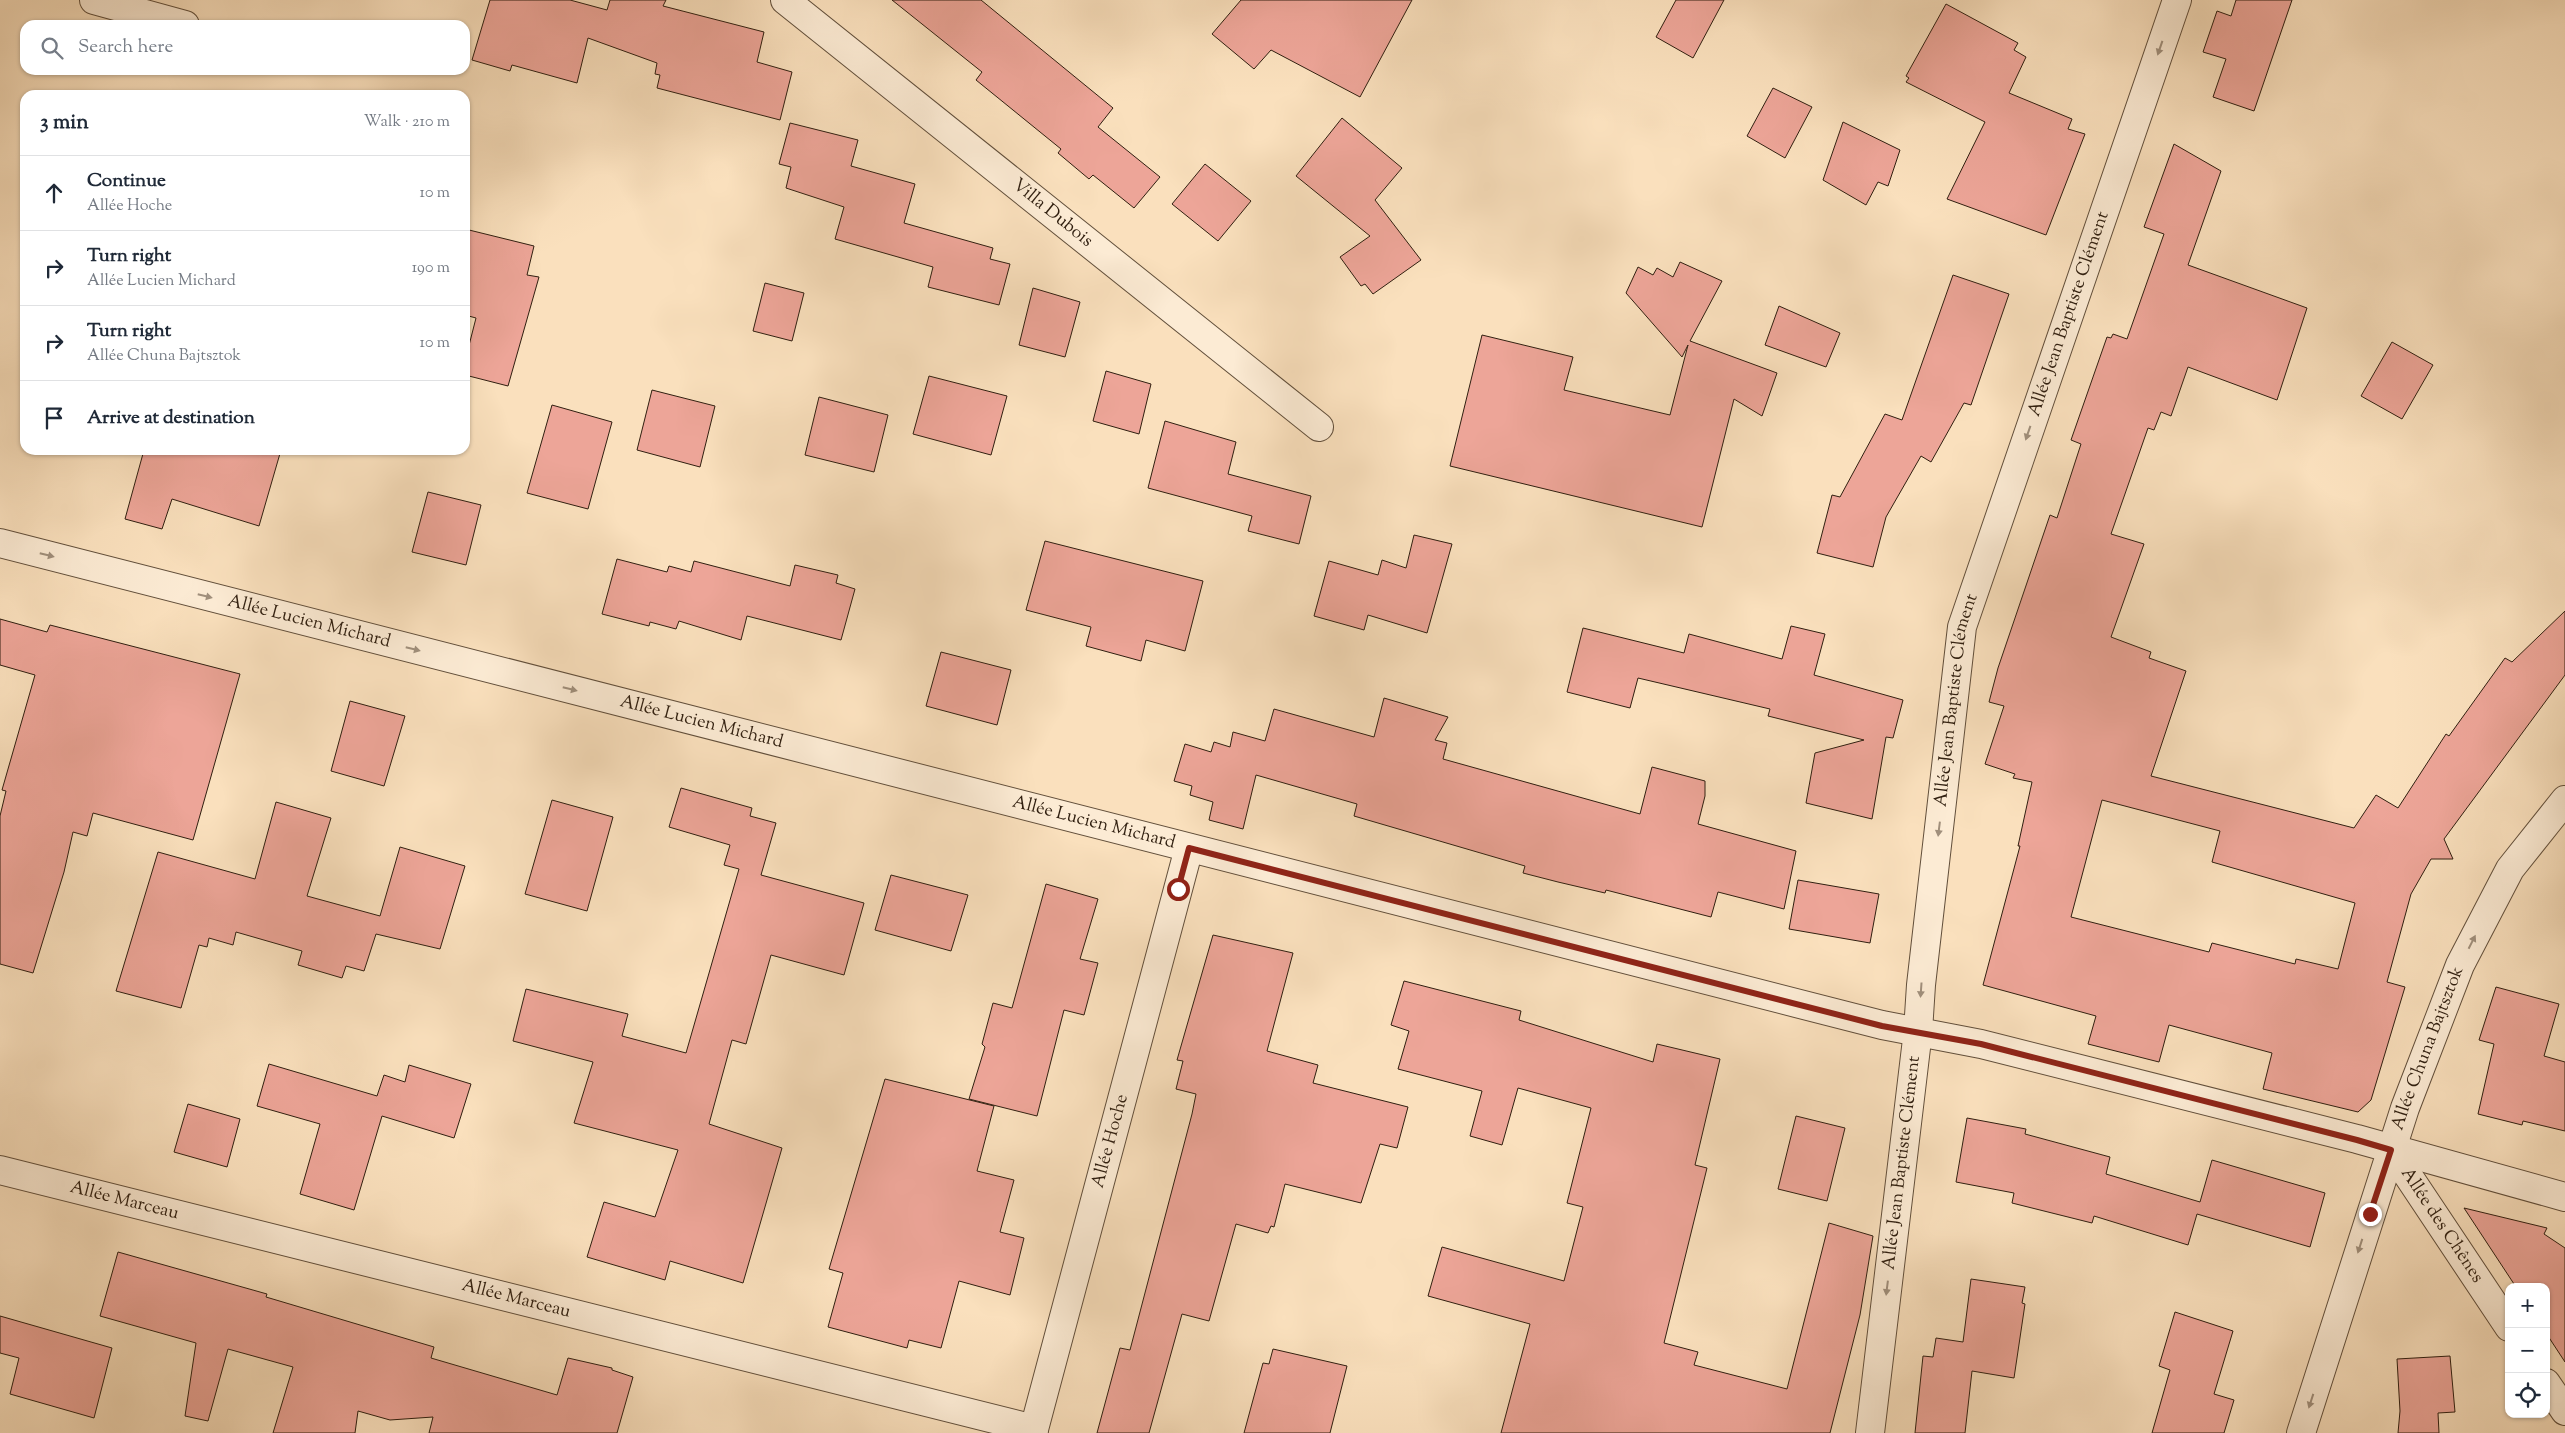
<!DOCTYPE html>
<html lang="en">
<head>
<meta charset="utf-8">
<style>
	:root { --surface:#fff; --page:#f6f6f7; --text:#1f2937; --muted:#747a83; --line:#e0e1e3 }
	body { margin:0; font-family:"Sorts Mill Goudy",serif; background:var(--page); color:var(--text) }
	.controls { position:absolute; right:15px; bottom:15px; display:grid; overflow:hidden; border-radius:10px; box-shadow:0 1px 4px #0004 }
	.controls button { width:45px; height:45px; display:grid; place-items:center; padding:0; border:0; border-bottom:1px solid var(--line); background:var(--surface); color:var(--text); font:25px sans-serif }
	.stop { position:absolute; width:15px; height:15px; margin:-11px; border:4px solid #8f2418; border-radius:50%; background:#fff }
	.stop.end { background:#8f2418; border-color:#fff; box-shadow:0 1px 5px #0008 }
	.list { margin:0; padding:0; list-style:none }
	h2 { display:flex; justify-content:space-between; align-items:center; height:65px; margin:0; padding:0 20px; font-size:21px }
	h2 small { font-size:16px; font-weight:400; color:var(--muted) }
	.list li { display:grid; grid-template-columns:32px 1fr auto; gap:15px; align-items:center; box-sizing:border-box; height:75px; padding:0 20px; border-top:1px solid var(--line) }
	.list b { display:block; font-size:19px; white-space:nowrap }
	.list p { margin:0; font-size:16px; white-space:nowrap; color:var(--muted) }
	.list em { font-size:16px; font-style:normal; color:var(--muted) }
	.icon { flex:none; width:28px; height:28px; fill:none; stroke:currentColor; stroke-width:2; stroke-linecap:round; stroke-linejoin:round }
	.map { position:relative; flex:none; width:2565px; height:1433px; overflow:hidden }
	.search { position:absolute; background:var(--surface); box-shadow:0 1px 4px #0004; left:20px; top:20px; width:450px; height:55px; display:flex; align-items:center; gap:12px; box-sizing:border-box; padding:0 18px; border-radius:15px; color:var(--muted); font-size:19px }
	.panel { position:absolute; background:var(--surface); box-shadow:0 1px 4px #0004; left:20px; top:90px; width:450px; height:365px; border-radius:15px }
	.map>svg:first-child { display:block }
	.building { fill:#eda598; stroke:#301f10; fill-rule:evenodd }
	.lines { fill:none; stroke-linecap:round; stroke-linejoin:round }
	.minor-casing { stroke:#624f3b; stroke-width:30 }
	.minor { stroke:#fcebd4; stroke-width:28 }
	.oneway { fill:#a08f7c }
	.route { stroke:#8f2418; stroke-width:6 }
	.labels { text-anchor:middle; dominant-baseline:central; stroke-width:5; stroke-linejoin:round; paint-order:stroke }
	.street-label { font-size:18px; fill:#301f10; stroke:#fcebd4 }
</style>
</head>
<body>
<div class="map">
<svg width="2565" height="1433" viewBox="0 0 2565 1433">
	<rect width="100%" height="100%" fill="#fae0bd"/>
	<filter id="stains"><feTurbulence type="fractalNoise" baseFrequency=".004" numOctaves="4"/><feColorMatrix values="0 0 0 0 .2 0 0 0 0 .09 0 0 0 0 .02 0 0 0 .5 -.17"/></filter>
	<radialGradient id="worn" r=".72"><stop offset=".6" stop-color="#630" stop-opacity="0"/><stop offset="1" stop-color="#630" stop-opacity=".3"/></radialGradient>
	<!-- building -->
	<path class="building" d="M490 0H570L607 10 610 0H666L663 6 764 32 757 62 792 72 780 120 657 88 660 75 655 74 657 63 588 38 577 83 512 65 510 71 472 60Z
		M892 0H981L1113 108 1098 127 1160 177 1134 208 1093 175 1089 179 1058 153 1061 149 976 80 982 72Z
		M1241 0H1412L1360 97 1271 50 1254 69 1212 34Z
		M1676 0H1724L1693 58 1656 37Z
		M2236 0H2292L2254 111 2213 97 2226 59 2203 52 2217 11 2231 16Z
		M1946 4 2018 43 2014 50 2026 57 2009 93 2072 119 2068 129 2085 134 2046 235 1947 199 1985 122 1906 82 1909 78 1906 76Z
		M1773 88 1812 107 1785 158 1747 136Z
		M1342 118 1402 168 1375 200 1421 260 1373 294 1365 284 1361 286 1340 257 1370 236 1296 176Z
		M1843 122 1900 150 1888 186 1878 182 1866 205 1823 180Z
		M790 123 858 140 851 166 915 184 904 223 993 248 990 259 1010 264 999 305 928 287 933 267 835 239 844 207 786 188 791 167 779 164Z
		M2174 144 2221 171 2188 265 2307 308 2277 400 2188 367 2171 416 2161 412 2154 430 2148 428 2111 534 2144 544 2111 637 2151 652 2149 658 2186 671 2151 776 2354 828 2376 795 2398 808 2446 734 2449 736 2505 658 2512 662 2565 611V675L2444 839 2453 859H2431L2411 894 2387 982 2405 987 2371 1100 2358 1112 2263 1089 2272 1053 2169 1025 2159 1062 2088 1044 2096 1016 1983 985 2020 846H2018L2032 782 2013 778 2015 774 1985 764 2004 706 1989 702 1998 668 2050 515 2057 518 2081 444 2071 440 2107 337 2111 338 2113 334 2127 339 2164 234 2144 227ZM2102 800 2220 831 2212 862 2355 903 2338 969 2296 959 2295 964 2212 943 2209 952 2071 917Z
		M1205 164 1251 201 1218 241 1172 204Z
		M465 229 534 246 527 275 539 277 508 386 465 375V361L476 318 465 315Z
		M1680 262 1722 281 1690 341 1777 373 1762 416 1734 399 1702 527 1450 466 1482 335 1573 357 1564 390 1670 415 1688 345 1682 357 1626 293 1638 267 1653 275 1657 268 1673 277Z
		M1953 275 2009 294 1971 405 1964 403 1931 462 1921 456 1886 517 1873 567 1817 553 1832 495 1840 497 1885 414 1902 420Z
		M765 283 804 293 792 341 753 331Z
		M1033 288 1080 302 1065 357 1019 345Z
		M1779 306 1840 333 1826 367 1765 345Z
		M2392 342 2433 365 2402 419 2361 396Z
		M1106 371 1151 384 1139 434 1093 421Z
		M929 376 1007 396 991 455 913 434Z
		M652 390 715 406 700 467 637 450Z
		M819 397 888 415 874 472 805 455Z
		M552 405 612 422 588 509 527 493Z
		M1165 421 1236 442 1228 474 1311 496 1299 544 1248 531 1252 516 1148 488Z
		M144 450H281L259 526 172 499 162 529 125 519Z
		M428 492 481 505 466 565 412 552Z
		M1414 535 1452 544 1427 633 1368 615 1364 630 1314 616 1329 561 1378 575 1382 560 1406 568Z
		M1045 541 1203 581 1185 651 1146 640 1141 661 1086 646 1091 627 1026 610Z
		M617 559 667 572 669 566 691 572 694 561 790 586 795 565 838 575 836 583 855 589 841 640 747 616 741 640 679 621 676 629 650 622 649 626 602 614Z
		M0 619 47 632 50 625 240 674 193 840 93 813 87 836 73 832 64 872 33 973 0 964V816L6 791 2 790 35 675 0 665Z
		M1791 626 1825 634 1814 675 1903 700 1893 738 1886 737 1872 819 1806 803 1815 753 1864 740 1768 716 1770 709 1638 678 1630 708 1567 692 1583 628 1684 653 1689 634 1782 659Z
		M941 652 1011 670 997 725 926 706Z
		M1384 698 1448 717 1435 740 1447 743 1443 759 1640 814 1652 767 1705 781V796L1698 824 1796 851 1784 909 1718 892 1711 917 1606 890 1605 893 1558 882 1523 873 1525 866 1354 816 1357 804 1256 775 1243 829 1209 820 1213 802 1190 795 1192 786 1174 781 1185 744 1211 752 1214 742 1230 747 1233 732 1265 741 1274 709 1374 737Z
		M350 701 405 716 384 786 331 771Z
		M681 788 752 808 750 816 776 823 761 875 864 903 844 975 771 955 746 1044 732 1040 709 1124 782 1148 743 1283 670 1261 665 1280 587 1257 604 1202 655 1217 678 1150 574 1123 593 1062 513 1041 526 989 628 1014 622 1036 686 1053 739 869 724 865 730 845 669 827Z
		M552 800 613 817 587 911 525 894Z
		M276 802 331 818 307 896 380 916 400 847 465 866 440 949 376 934 364 971 346 966 342 978 298 965 302 951 236 932 233 945 209 938 207 947 199 945 181 1008 116 991 158 852 255 879Z
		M891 875 968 895 951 951 875 930Z
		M1798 880 1879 894 1870 943 1789 929Z
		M1046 884 1098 899 1080 959 1098 963 1084 1015 1064 1010 1037 1116 969 1099 985 1047 982 1044 993 1003 1012 1008Z
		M1213 935 1293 953 1267 1051 1318 1065 1313 1083 1408 1107 1397 1148 1380 1144 1361 1203 1285 1184 1274 1227 1271 1226 1268 1233 1236 1224 1209 1321 1182 1314 1149 1433H1097L1120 1348 1130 1350 1192 1114 1196 1094 1176 1089 1183 1061 1177 1060Z
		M1404 981 1521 1011 1519 1020 1653 1062 1657 1044 1720 1059 1695 1165 1707 1168 1664 1343 1698 1352 1694 1365 1787 1389 1829 1223 1873 1236 1860 1315 1830 1433H1501L1530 1324 1428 1296 1442 1247 1564 1281 1583 1207 1567 1203 1591 1108 1518 1088 1502 1145 1470 1136 1482 1091 1398 1069 1409 1031 1391 1025Z
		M2496 987 2559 1004 2544 1056 2565 1062V1131L2523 1121 2522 1125 2478 1114 2494 1044 2479 1040Z
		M269 1064 377 1096 384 1075 405 1082 409 1065 471 1084 454 1138 382 1116 354 1210 300 1194 320 1124 257 1106Z
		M885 1079 994 1106 977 1171 1014 1180 1000 1232 1024 1238 1010 1295 959 1281 941 1348 909 1340 907 1348 828 1327 843 1273 829 1269Z
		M188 1104 240 1119 227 1167 174 1152Z
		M1796 1116 1845 1128 1827 1201 1778 1189Z
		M1967 1118 2026 1129 2025 1134 2110 1157 2106 1174 2200 1202 2212 1160 2325 1193 2310 1247 2197 1214 2188 1245 2094 1216 2092 1223 2012 1203 2014 1193 1956 1182Z
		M2464 1208 2547 1228 2544 1234 2565 1248V1362L2546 1333V1287H2516Z
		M118 1252 267 1294 266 1297 434 1347 431 1358 557 1395 568 1358 612 1368V1370L633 1377 617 1433H429L433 1417 390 1420 358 1411 355 1433H273L293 1367 228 1349 208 1421 185 1416 196 1343 100 1316Z
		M1971 1279 2025 1287 2022 1303 2025 1304 2014 1378 1972 1371 1965 1433H1915L1923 1356 1933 1357 1936 1338 1963 1342Z
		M2175 1312 2233 1331 2214 1394 2234 1400 2224 1433H2152L2170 1370 2159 1366Z
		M0 1316 112 1348 94 1418 10 1394 19 1358 0 1353Z
		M1273 1349 1347 1366 1330 1433H1244L1263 1363 1269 1364Z
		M2450 1356 2455 1412 2438 1413 2439 1433H2398L2400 1411 2397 1359Z"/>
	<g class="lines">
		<!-- minor casing -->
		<g class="minor-casing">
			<g id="minor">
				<path d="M94 0 185 25"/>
				<path id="s1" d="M785 0 1319 427"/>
				<path id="s2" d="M0 543 1882 1025 1981 1044 2357 1139 2565 1197"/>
				<path id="s3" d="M2391 1150 2509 1327"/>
				<path id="s4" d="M0 1170 1034 1429"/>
				<path d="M2546 1383 2565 1411"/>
				<path id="s5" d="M1033 1433 1189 848"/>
				<path id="s6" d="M1870 1433 1918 1031 1921 985 1962 627 2177 0"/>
				<path id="s7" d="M2301 1433 2405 1108 2460 965 2510 869 2565 800"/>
			</g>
		</g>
		<!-- minor -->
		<use href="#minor" class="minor"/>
	</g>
	<!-- one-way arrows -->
	<defs><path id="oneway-solid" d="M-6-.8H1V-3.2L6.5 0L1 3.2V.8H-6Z" transform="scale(1.25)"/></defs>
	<g class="oneway">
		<use href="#oneway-solid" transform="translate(2160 48) rotate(109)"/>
		<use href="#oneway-solid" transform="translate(2028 433) rotate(109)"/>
		<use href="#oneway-solid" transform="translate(47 555) rotate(14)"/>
		<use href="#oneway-solid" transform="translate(205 596) rotate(14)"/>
		<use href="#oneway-solid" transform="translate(413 649) rotate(14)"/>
		<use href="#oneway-solid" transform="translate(570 689) rotate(14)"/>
		<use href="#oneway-solid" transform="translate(1939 829) rotate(97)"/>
		<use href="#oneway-solid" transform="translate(2472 942) rotate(-63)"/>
		<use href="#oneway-solid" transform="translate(1921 990) rotate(94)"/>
		<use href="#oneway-solid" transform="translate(2360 1246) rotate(108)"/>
		<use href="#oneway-solid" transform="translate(1887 1288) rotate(97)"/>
		<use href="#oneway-solid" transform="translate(2311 1401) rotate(108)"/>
	</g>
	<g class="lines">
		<!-- route -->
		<path class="route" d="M1178 889 1189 848 1882 1026 1981 1044 2357 1140 2391 1150 2370 1214"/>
	</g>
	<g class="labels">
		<!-- street labels -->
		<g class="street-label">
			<text stroke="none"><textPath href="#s1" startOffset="342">Villa Dubois</textPath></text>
			<text stroke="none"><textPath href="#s6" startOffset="1142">Allée Jean Baptiste Clément</textPath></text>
			<text stroke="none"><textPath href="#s2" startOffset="319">Allée Lucien Michard</textPath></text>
			<text stroke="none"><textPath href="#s6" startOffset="738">Allée Jean Baptiste Clément</textPath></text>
			<text stroke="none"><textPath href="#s2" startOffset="724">Allée Lucien Michard</textPath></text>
			<text stroke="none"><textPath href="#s2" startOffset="1129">Allée Lucien Michard</textPath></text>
			<text stroke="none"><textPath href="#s7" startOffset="405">Allée Chuna Bajtsztok</textPath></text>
			<text stroke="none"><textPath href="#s5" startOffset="302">Allée Hoche</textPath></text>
			<text stroke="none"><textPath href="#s6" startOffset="272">Allée Jean Baptiste Clément</textPath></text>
			<text stroke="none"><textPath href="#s4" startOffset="128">Allée Marceau</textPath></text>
			<text stroke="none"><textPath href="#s3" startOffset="91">Allée des Chênes</textPath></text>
			<text stroke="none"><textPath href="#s4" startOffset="532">Allée Marceau</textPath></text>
		</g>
	</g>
	<rect width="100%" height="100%" filter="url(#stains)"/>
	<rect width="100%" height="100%" fill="url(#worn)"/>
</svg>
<div class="controls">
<button>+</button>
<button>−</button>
<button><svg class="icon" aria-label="locate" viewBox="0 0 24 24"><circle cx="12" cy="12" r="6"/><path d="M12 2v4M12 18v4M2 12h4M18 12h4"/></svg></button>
</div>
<div class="stop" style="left:1178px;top:889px"></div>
<div class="stop end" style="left:2370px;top:1214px"></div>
<div class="search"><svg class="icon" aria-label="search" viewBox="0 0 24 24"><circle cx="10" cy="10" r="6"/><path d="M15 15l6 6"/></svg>Search here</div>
<section class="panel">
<h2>3 min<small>Walk · 210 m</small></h2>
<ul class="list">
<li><svg class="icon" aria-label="ahead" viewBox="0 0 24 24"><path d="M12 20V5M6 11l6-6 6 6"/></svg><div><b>Continue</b><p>Allée Hoche</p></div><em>10 m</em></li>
<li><svg class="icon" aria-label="right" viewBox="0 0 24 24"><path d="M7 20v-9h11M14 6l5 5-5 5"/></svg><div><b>Turn right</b><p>Allée Lucien Michard</p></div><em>190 m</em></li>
<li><svg class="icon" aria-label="right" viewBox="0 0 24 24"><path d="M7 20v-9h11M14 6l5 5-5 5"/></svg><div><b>Turn right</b><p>Allée Chuna Bajtsztok</p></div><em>10 m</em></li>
<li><svg class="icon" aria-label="arrive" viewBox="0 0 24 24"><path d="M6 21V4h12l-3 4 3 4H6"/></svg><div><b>Arrive at destination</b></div></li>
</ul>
</section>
</div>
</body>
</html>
